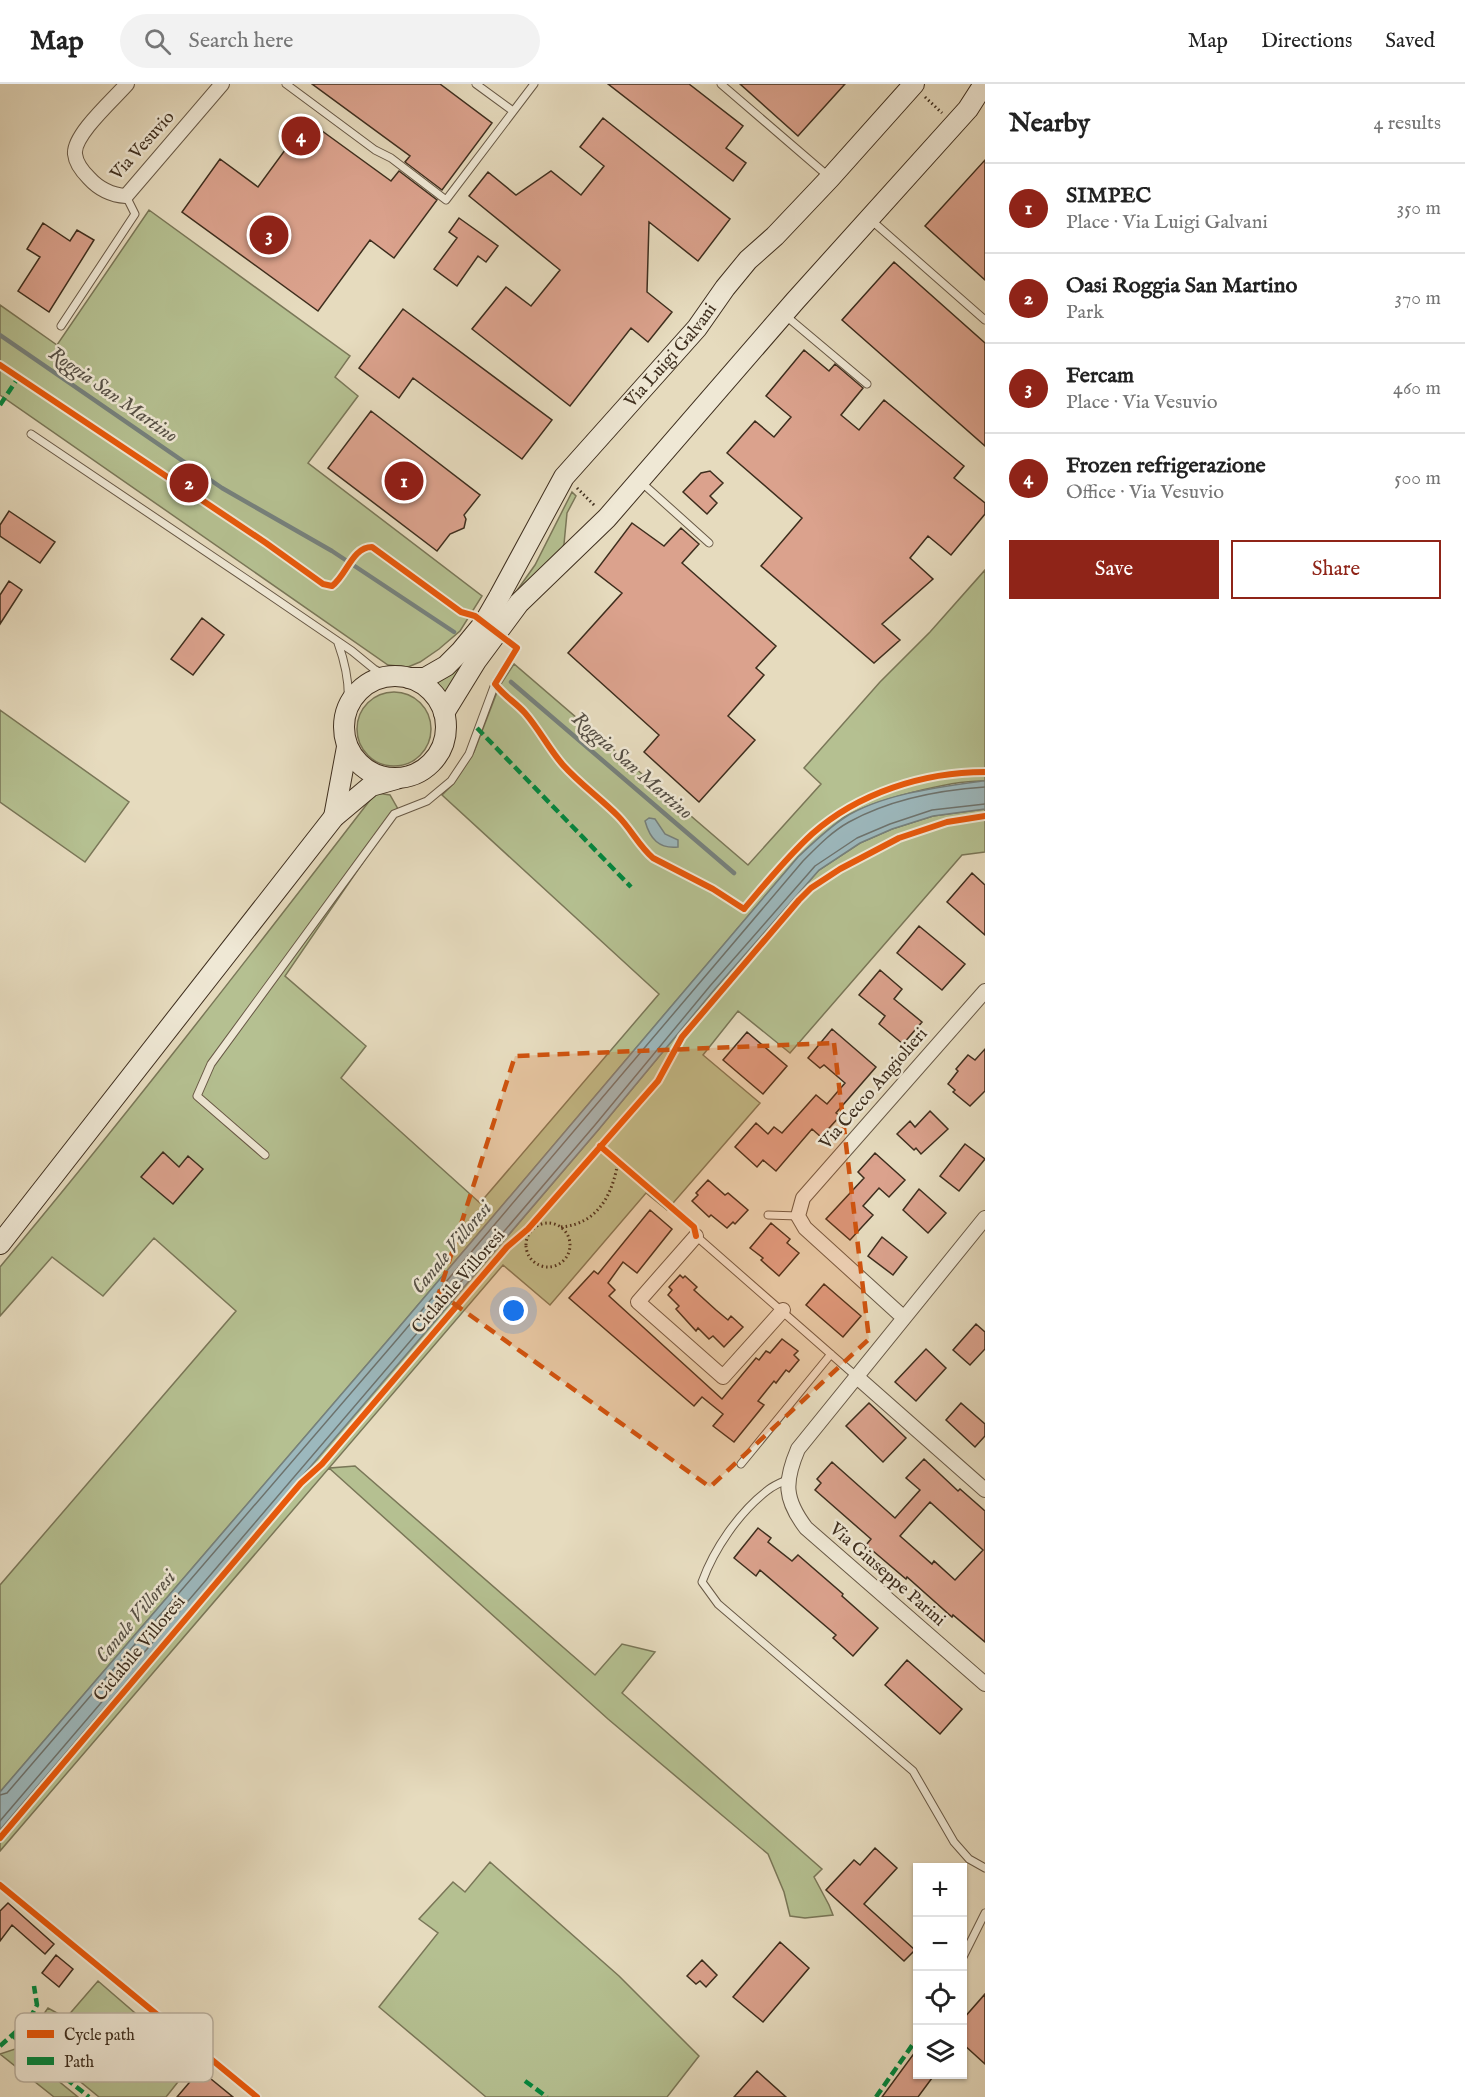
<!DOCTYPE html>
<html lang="en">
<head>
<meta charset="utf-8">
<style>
	:root { --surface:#fff; --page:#f2f2f2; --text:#222; --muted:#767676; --line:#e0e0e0; --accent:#8f2418 }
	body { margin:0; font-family:"IM FELL English",serif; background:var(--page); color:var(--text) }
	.controls { position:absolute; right:18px; bottom:18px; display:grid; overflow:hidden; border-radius:0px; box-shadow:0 2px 4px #0004 }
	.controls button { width:54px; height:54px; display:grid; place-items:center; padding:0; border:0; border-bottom:2px solid var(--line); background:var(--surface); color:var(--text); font:30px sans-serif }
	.you { position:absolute; left:514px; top:1227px; width:21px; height:21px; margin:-15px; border:4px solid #fff; border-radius:50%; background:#1a73e8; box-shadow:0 0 0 9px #1a73e833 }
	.badge { display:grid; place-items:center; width:39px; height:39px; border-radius:50%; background:var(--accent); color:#fff; font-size:20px; font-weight:700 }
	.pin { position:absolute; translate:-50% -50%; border:3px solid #fff; box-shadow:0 2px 6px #0006 }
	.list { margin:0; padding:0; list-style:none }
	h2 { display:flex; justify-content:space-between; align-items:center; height:78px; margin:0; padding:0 24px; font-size:26px }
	h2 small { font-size:20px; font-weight:400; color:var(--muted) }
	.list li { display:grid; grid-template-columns:39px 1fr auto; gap:18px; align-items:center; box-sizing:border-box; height:90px; padding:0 24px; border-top:2px solid var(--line) }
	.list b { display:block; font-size:22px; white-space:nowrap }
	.list p { margin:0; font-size:20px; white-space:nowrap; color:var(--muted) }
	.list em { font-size:20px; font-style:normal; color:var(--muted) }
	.actions { display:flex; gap:12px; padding:18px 24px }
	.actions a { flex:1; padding:14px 0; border:2px solid var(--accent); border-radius:0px; text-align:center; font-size:21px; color:var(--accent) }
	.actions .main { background:var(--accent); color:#fff }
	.icon { flex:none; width:33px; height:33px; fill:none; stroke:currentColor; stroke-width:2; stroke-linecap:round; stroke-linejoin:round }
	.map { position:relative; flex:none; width:985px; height:2013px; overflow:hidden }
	header { display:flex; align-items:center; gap:36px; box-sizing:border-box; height:84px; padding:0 30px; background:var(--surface); border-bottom:2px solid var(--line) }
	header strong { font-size:28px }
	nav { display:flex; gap:33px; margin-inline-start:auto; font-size:21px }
	.search { width:420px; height:54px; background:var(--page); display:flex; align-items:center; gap:15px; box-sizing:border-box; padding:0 21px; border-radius:33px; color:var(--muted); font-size:22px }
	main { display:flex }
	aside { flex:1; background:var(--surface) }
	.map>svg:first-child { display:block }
	.green { fill:#b5c091; stroke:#7a7758; stroke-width:1.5 }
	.water { fill:#9cb8bd; stroke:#76817d; stroke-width:1.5 }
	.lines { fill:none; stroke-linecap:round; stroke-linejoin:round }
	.shore { stroke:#6d736e; stroke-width:1.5 }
	.stream { stroke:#76817d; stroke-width:4.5 }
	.building { fill:#dba28d; stroke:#3e2e1e; stroke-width:1.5; fill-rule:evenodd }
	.service-casing { stroke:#685946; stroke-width:9 }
	.minor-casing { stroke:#685946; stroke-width:16 }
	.secondary-casing { stroke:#3e2e1e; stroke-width:22 }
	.path { stroke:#3e2e1e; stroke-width:3; stroke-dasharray:1.5 3; stroke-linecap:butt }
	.service { stroke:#efe8d5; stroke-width:7 }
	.minor { stroke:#efe8d5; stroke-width:14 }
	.secondary { stroke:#efe8d5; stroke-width:20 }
	.quiet { stroke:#00873e; stroke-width:4.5; stroke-dasharray:9 4.5; stroke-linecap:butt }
	.cycleway-casing { stroke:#efe8d5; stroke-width:10 }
	.cycleway { stroke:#e8590c; stroke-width:6 }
	.marked { fill:#ce530f; fill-opacity:0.2; stroke:#ce530f; stroke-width:4.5; stroke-dasharray:12 8; stroke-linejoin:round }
	.labels { text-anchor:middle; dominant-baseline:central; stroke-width:5; stroke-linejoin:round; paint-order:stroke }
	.street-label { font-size:18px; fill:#3e2e1e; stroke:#efe8d5 }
	.water-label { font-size:20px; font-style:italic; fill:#565046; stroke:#efe8d5 }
	.key { fill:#efe8d5; stroke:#bab09e; stroke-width:1.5 }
	.key-label { font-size:16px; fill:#3e2e1e }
</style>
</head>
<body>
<header>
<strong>Map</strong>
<div class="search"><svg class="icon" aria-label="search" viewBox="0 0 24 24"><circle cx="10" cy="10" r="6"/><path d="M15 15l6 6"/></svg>Search here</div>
<nav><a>Map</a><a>Directions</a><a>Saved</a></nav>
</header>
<main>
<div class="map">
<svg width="985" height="2013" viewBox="0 0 985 2013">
	<rect width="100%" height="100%" fill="#e6dbbe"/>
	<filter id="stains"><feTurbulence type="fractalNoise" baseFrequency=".00333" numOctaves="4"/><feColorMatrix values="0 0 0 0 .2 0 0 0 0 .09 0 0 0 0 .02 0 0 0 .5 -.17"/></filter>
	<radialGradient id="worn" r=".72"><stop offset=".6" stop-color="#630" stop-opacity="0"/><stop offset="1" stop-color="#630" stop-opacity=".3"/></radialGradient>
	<!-- green -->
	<path class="green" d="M149 126 350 272 335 293 358 312 308 379 482 512 460 547 439 565 420 578 408 583 388 581 0 311V221L57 261Z
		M572 408 576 412 567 429 564 460 561 469 506 522 535 481Z
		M985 486V697C952 696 871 716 843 734 827 746 813 759 798 773L395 1248 0 1708V1501L236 1227 154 1154 103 1212 52 1173 0 1232V1183C129 1029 251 870 374 711L377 709 390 711 398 725 394 733 285 892 366 962 341 994 480 1119 659 910 442 711 453 700 474 668 499 603 514 580 748 781 821 700 804 684 880 598 930 548Z
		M464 579 446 613 434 600 450 591Z
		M357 645a37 37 0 1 1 74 0a37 37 0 1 1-74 0Z
		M0 626 129 718 85 778 0 718Z
		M985 725V768L962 771 790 969 738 927 703 971 760 1019 667 1126 646 1109 550 1221 503 1181 329 1384 355 1382 595 1591 622 1560 655 1568 622 1609 822 1785 814 1793 829 1821 833 1831 805 1834 790 1832 784 1808 768 1770 608 1635 329 1384 0 1767V1746L599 1045 714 906 819 786 860 759 892 745 933 732Z
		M490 1778 619 1892 699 1972 667 2013H486L379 1923 438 1849 419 1835 453 1798 465 1808Z
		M98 1897 193 1979 166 2013H99L27 1954 48 1924 66 1934Z
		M18 1964 78 2013H54L0 1970Z"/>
	<!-- water -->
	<path class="water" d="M982 697H985V725L933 732 892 745 860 759 819 786 714 906 599 1045 0 1746V1708L395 1248 798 773C813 759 827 745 844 734 881 710 939 703 982 697Z
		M649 734 655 735 665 750 678 756V763C659 765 650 755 645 737Z"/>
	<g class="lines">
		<!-- shore -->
		<path class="shore" d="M0 1711 7 1709 400 1252 803 777C817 763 831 748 849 738 889 716 940 706 985 703
			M0 1737 595 1041 710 902 815 782 857 754 890 740 932 726 985 720"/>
		<!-- stream -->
		<path class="stream" d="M0 251 222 404 332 467 454 548
			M511 598 734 789"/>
	</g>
	<!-- building -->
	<path class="building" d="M312 0H440L492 39 442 106 405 78 410 72Z
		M608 0H689L743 42 726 64 746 79 733 97Z
		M740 0H845L798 52Z
		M603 34 730 135 698 177 649 138 647 208 672 228 648 258 631 244 570 322 472 245 506 203 531 222 560 186 469 112 488 88 516 111 551 87 581 111 604 82 580 63Z
		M307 36 391 97 399 87 437 116 394 174 370 156 318 227 182 128 220 75 258 103Z
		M985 76V196L925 142Z
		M459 134 498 162 486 178 478 172 457 202 434 185 457 154 449 148Z
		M43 139 70 157 77 146 94 156 49 228 18 207 40 173 27 165Z
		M894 178 985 259V362L842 236Z
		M403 225 552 336 522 375 413 294 399 314 359 284Z
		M804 266 829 287 835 280 863 304 841 331 859 346 884 316 964 382 954 394 985 419V430L951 471 928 452 910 474 933 495 882 540 900 556 874 579 761 482 802 434 727 369 755 337 774 353 791 333 766 312Z
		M371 327 480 411 464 431 466 435 464 444 450 450 437 467 328 384Z
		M710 387 723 399 710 412 717 419 707 430 683 408 701 389Z
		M9 427 55 458 40 479 0 452V441Z
		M632 439 664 462 681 444 699 460 682 479 776 562 756 584 764 591 728 632 755 656 699 718 644 668 659 651 568 569 622 509 595 488Z
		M9 497 22 506 0 540V511Z
		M202 534 224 551 193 591 171 575Z
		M972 789 985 801V851L947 818Z
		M919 842 965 880 942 906 897 869Z
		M880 886 902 905 894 915 922 938 903 960 879 940 885 932 859 911Z
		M832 945 876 983 836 1029 840 1032 821 1053 812 1045 776 1087 763 1076 757 1083 735 1063 756 1039 768 1050 774 1043 782 1049 816 1011 827 1020 845 999 824 981 820 984 808 974Z
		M747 948 787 982 763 1010 723 976Z
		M985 965V1007L970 1022 953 1008 955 1006 948 1000 958 987 956 985 968 971 975 976Z
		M930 1027 948 1045 921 1070 916 1064 914 1066 897 1050 910 1037 915 1043Z
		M965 1060 985 1075 959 1107 940 1092Z
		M163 1068 179 1083 188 1072 203 1085 173 1120 141 1093Z
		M875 1069 905 1096 889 1113 879 1104 863 1122 873 1131 850 1156 826 1135 864 1094 858 1088Z
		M708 1096 725 1111 728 1109 748 1126 735 1140 733 1138 727 1144 711 1131 709 1133 692 1117 698 1111 696 1109Z
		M919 1105 946 1129 928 1149 903 1126Z
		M650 1126 672 1145 637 1189 623 1178 608 1199 615 1206 609 1212 722 1315 756 1274 759 1276 766 1267 770 1269 782 1255 798 1267 794 1271 799 1276 789 1288 786 1286 776 1299 774 1297 758 1317 764 1321 734 1358 713 1342 723 1330 702 1313 694 1322 569 1214 594 1187 598 1190Z
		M771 1139 790 1155 787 1159 799 1169 779 1192 761 1176 763 1174 750 1164Z
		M882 1153 907 1173 893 1191 868 1172Z
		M680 1191 683 1194 685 1192 697 1203 694 1206 716 1226 728 1236 731 1232 743 1243 724 1263 713 1252 709 1255 698 1244 696 1247 676 1225 679 1222 668 1211 672 1206 669 1203Z
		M824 1200 861 1232 843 1253 806 1221Z
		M976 1240 985 1248V1265L970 1281 953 1266Z
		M926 1265 946 1284 916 1317 895 1298Z
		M869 1319 906 1354 883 1378 846 1342Z
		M961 1319 985 1340V1352L975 1363 946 1336Z
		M924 1375 958 1407 960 1405 985 1427V1558L953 1531 952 1533 907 1493 906 1495 866 1461 871 1455 815 1406 821 1399 817 1395 832 1378 895 1434 920 1406 906 1394ZM930 1418 983 1466 955 1496 934 1477 932 1480 900 1452Z
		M758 1444 771 1454 768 1458 792 1477 798 1471 843 1510 842 1512 878 1544 853 1572 833 1554 836 1551 760 1486 756 1492 734 1474Z
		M907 1576 962 1625 940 1650 885 1601Z
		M875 1764 897 1784 864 1820 915 1866 904 1877 826 1806 854 1776 860 1781Z
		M8 1819 54 1860 45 1870 12 1841 0 1857V1827Z
		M780 1858 809 1884 763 1938 733 1913Z
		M56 1871 73 1885 59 1903 42 1889Z
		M702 1876 717 1891 706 1903 700 1897 696 1900 687 1892Z
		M985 1910V1980L963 1960V1935Z
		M918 1964V1990H935L918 2013H882Z
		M200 1986 233 2013H177Z
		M757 1987 786 2013H734Z"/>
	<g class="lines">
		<!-- service casing -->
		<g class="service-casing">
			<path id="service" d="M286 0 375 66 391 74 446 116 534 0
				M476 0 513 27
				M721 0 828 92
				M871 136 985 236
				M786 232 867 300
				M61 242 135 130 126 112
				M31 350 267 509 352 567 374 585 387 592
				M641 398 709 459
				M338 559C346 581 350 600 348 623
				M265 1071 197 1012 211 980 394 730 427 717 451 697 469 670 495 600 517 564
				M768 1131 798 1132
				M696 1152 857 1293
				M741 1380 831 1270
				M789 1395C782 1398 774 1401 768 1406 739 1428 714 1465 702 1498L718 1520 913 1687 954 1758 969 1775 985 1784
				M962 1875 985 1829"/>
		</g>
		<!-- minor casing -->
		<g class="minor-casing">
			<path id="minor" d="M127 0C114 15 73 51 75 70 76 80 83 88 89 94 99 105 111 111 126 112L222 0
				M985 1134 798 1365C784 1398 784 1415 806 1444L985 1600
				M696 1152 638 1218 723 1293 783 1226
				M904 1234 805 1144 798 1132 803 1114 985 907
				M857 1293 985 1406"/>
		</g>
		<!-- secondary casing -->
		<g class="secondary-casing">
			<g id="secondary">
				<circle cx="395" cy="643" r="51"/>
				<path id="s1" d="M409 594H425L446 582 461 567 484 539 499 513 564 393 697 244 725 204 748 176 775 152 830 94 914 0"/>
				<path d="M444 629 476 577 519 519 607 434 795 217 968 25 984 0"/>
				<path d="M334 733 347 663"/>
				<path d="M0 1160 334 733 371 702 396 695"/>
			</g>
		</g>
		<!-- path -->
		<path class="path" d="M925 13 942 29
			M577 404 596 423
			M526 1161a22 22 0 1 1 44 0a22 22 0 1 1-44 0Z
			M561 1143C598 1140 613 1110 618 1077"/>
		<!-- service -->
		<use href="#service" class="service"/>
		<!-- minor -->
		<use href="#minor" class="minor"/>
		<!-- secondary -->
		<use href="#secondary" class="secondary"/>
		<!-- quiet -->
		<path class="quiet" d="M0 321 18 294
			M477 644 631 803
			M13 1952 89 2013
			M0 1962 29 1936 37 1921 34 1902
			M525 1997 547 2013
			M876 2013 918 1953"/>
		<!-- cycleway casing -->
		<g class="cycleway-casing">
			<path id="cycleway" d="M0 281 266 459 323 500 332 502C347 491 352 463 372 463L461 528 475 532 517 564 495 600C504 612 515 618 525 629 539 645 549 665 563 681 580 700 600 714 618 732 631 745 639 762 653 774L713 805 744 825C766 799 787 773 812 750 858 709 924 688 985 688
				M600 1062 694 1143 696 1152
				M0 1754 301 1399 322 1380 507 1163 528 1145 658 997 682 953 799 816 811 804 840 785 899 754 947 738 985 732
				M0 1801 257 2013"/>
		</g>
		<!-- cycleway -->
		<use href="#cycleway" class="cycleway"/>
	</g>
	<!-- marked area -->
	<path class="marked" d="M834 959 869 1255 710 1403 439 1209 515 972Z"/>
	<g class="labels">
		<!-- street labels -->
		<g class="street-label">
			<text transform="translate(143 62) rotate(-48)">Via Vesuvio</text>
			<text stroke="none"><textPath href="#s1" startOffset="426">Via Luigi Galvani</textPath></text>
			<text transform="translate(874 1005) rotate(-49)">Via Cecco Angiolieri</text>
			<text transform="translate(459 1198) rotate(-49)">Ciclabile Villoresi</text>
			<text transform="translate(887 1491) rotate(41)">Via Giuseppe Parini</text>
			<text transform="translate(140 1565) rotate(-50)">Ciclabile Villoresi</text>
		</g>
		<!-- water labels -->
		<g class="water-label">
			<text transform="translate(113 311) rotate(35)">Roggia San Martino</text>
			<text transform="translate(632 682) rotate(41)">Roggia San Martino</text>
			<text transform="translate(452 1164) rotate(-50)">Canale Villoresi</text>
			<text transform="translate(136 1533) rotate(-50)">Canale Villoresi</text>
		</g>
	</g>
	<!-- legend -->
	<rect x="15" y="1929" width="198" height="69" rx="9" class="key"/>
	<rect x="27" y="1946" width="27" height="8" fill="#e8590c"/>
	<rect x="27" y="1973" width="27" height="8" fill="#00873e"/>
	<g class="key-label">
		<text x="64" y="1956">Cycle path</text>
		<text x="64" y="1983">Path</text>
	</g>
	<rect width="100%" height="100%" filter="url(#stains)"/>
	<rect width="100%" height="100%" fill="url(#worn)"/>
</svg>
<div class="controls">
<button>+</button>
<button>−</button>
<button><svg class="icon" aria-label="locate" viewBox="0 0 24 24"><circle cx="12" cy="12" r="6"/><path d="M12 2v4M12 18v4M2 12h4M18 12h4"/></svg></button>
<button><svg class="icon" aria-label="layers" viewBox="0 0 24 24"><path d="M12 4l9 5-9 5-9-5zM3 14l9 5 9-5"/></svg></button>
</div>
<div class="you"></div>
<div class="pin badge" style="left:404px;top:397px">1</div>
<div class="pin badge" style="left:189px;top:399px">2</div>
<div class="pin badge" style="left:269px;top:151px">3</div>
<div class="pin badge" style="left:301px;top:52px">4</div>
</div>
<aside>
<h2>Nearby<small>4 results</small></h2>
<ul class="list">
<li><span class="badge">1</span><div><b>SIMPEC</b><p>Place · Via Luigi Galvani</p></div><em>350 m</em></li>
<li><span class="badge">2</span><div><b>Oasi Roggia San Martino</b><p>Park</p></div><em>370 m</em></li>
<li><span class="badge">3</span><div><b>Fercam</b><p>Place · Via Vesuvio</p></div><em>460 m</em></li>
<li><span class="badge">4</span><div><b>Frozen refrigerazione</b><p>Office · Via Vesuvio</p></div><em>500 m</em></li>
</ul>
<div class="actions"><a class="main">Save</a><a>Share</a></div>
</aside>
</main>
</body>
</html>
